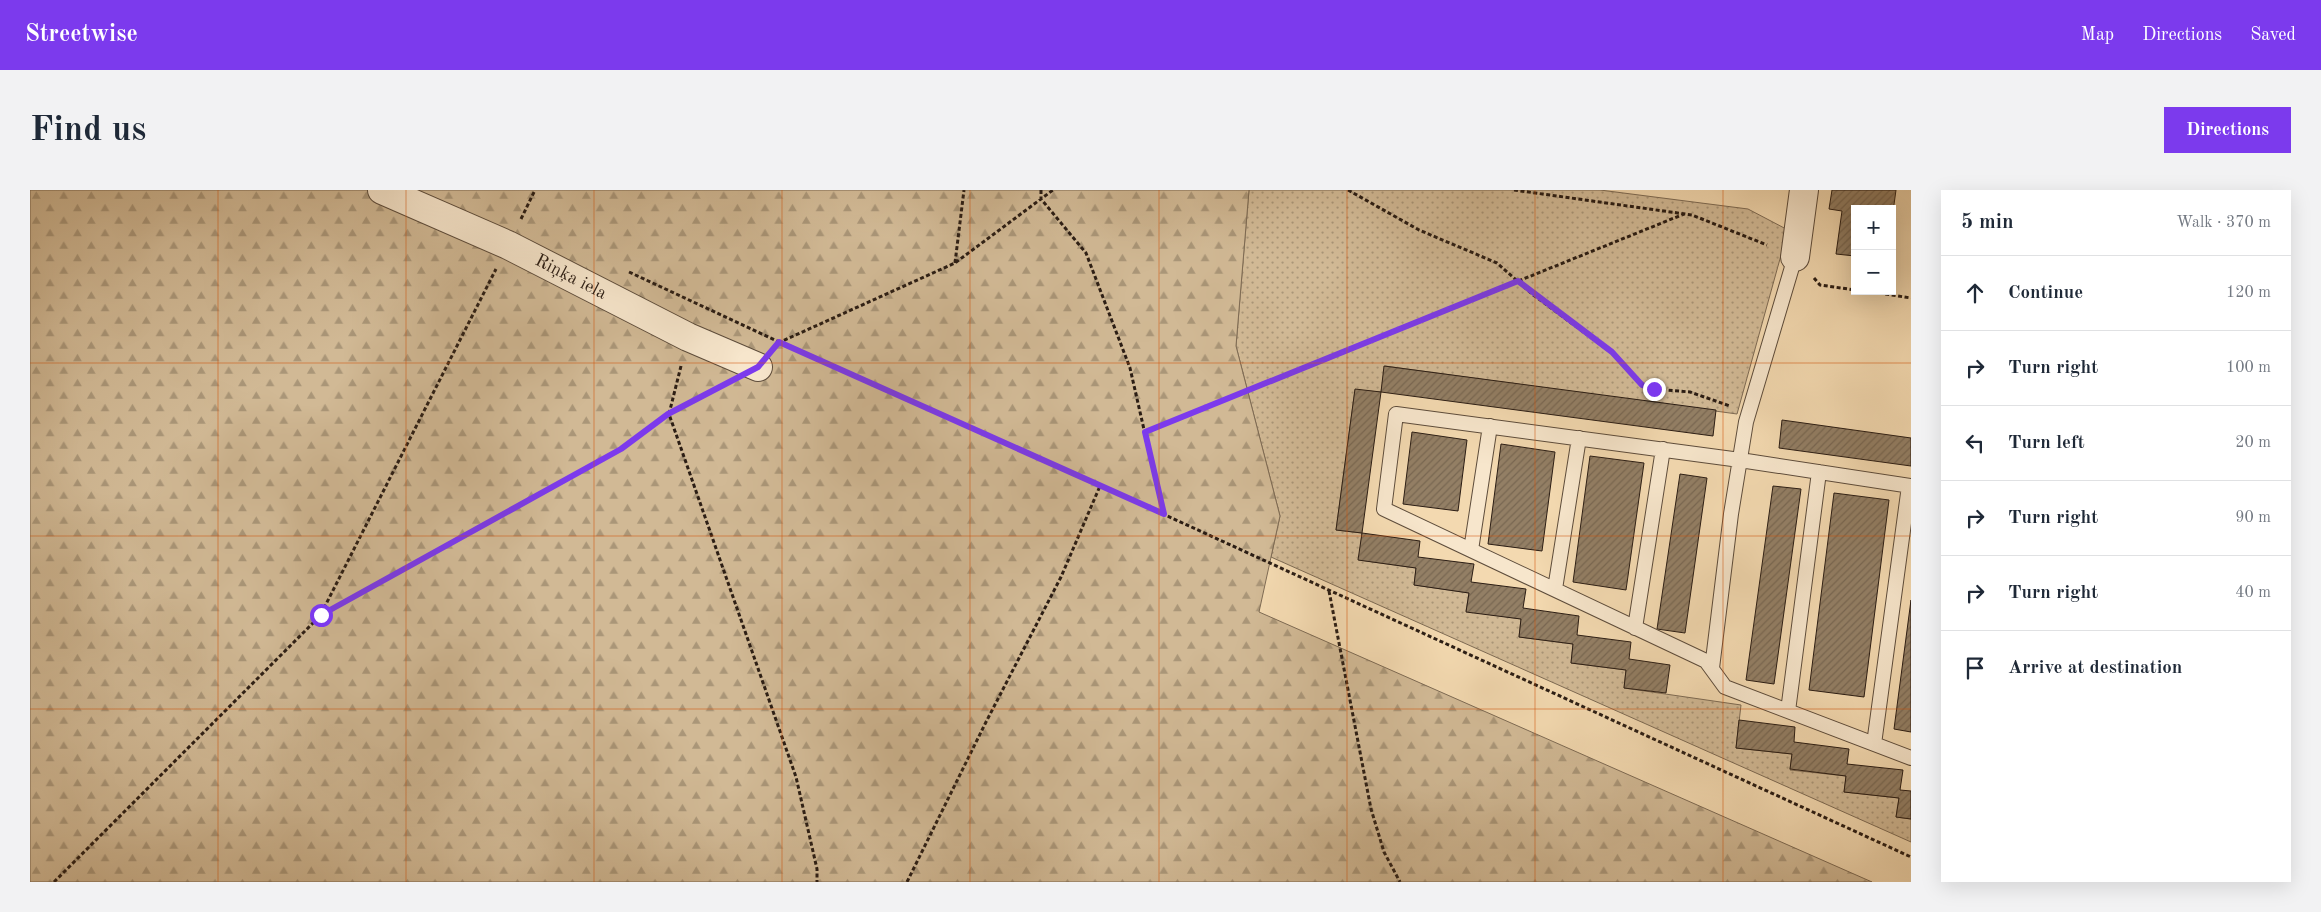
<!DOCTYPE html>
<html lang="en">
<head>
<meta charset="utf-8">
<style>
	:root { --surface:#fff; --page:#f2f2f3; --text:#1f2937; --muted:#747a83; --line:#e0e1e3; --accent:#7c3aed }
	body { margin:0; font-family:"Old Standard TT",serif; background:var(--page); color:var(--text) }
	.controls { position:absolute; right:15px; top:15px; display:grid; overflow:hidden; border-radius:0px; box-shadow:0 5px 20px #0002 }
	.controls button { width:45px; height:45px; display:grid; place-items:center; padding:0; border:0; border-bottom:1px solid var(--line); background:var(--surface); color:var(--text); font:25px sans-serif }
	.stop { position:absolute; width:15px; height:15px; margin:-11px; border:4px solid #7c3aed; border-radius:50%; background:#fff }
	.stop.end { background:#7c3aed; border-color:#fff; box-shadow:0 1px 5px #0008 }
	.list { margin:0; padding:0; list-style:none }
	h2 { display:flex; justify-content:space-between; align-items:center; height:65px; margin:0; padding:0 20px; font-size:21px }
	h2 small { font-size:16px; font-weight:400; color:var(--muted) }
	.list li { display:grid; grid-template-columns:32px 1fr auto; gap:15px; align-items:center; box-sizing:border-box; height:75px; padding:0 20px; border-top:1px solid var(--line) }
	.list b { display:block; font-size:19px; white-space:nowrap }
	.list em { font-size:16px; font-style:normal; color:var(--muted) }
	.icon { flex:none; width:28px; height:28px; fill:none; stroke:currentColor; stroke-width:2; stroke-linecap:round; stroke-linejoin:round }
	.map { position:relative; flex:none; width:1881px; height:692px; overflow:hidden; border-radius:0px }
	header { display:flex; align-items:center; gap:30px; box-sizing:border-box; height:70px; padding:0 25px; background:var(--accent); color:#fff }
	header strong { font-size:24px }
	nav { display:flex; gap:28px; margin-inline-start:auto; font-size:18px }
	.intro { display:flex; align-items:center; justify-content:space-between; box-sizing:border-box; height:120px; padding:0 30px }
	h1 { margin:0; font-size:35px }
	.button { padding:12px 22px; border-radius:0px; background:var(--accent); color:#fff; font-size:18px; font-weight:700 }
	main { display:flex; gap:30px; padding:0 30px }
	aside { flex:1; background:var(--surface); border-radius:0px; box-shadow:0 5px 20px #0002 }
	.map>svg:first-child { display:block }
	.green { fill:url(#green-dots); stroke:#7e6b54 }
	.forest { fill:url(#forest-firs); stroke:#7e6b54 }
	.building { fill:url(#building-hatch); stroke:#2b1d14 }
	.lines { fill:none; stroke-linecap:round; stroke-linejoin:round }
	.service-casing { stroke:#5d4c3b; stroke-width:16 }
	.minor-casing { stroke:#5d4c3b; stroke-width:30 }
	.path { stroke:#2b1d14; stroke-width:3; stroke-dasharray:4 2.5; stroke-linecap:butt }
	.service { stroke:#f7e6cc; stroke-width:14 }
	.minor { stroke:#f7e6cc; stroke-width:28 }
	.route { stroke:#7c3aed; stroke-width:6 }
	.grid { fill:none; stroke:#d5530d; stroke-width:1; stroke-opacity:0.55 }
	.labels { text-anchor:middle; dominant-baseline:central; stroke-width:4.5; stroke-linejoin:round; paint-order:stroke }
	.street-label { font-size:18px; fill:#2b1d14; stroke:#f7e6cc }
</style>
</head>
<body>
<header>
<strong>Streetwise</strong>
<nav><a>Map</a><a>Directions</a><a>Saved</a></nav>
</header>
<div class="intro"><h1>Find us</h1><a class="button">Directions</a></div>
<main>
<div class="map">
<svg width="1881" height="692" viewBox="0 0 1881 692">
	<defs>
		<pattern id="green-dots" width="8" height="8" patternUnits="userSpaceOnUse" patternTransform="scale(1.25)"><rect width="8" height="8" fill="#d1b995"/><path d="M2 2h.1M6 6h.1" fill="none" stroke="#aa9678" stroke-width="1.8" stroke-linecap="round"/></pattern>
		<pattern id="forest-firs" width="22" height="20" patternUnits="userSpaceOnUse" patternTransform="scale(1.25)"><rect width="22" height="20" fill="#d1b995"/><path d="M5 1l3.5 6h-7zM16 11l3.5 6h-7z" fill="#aa9678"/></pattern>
		<pattern id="building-hatch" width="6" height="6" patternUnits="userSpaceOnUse" patternTransform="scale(1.25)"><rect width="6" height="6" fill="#937f65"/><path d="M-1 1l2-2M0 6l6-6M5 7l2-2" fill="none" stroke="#786752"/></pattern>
	</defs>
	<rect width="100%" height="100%" fill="#f3d9b0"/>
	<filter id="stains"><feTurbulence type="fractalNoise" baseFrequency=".004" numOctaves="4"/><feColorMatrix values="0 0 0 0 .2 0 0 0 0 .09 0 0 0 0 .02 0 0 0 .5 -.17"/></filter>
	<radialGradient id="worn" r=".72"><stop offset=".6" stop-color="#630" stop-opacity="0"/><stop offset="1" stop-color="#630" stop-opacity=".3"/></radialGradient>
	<!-- green -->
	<path class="green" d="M1219 0H1570L1718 19 1758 40 1707 224 1355 176 1351 202 1325 200 1306 340 1332 343 1329 370 1386 378 1384 395 1439 403 1436 421 1491 429 1489 447 1543 454 1541 473 1596 480 1594 498 1711 515 1706 558 1762 564 1760 580 1816 586 1814 602 1869 608 1866 627 1881 629V652L1241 367 1250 326 1206 156Z"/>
	<!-- forest -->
	<path class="forest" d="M0 0H1219L1206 156 1250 326 1229 422 1842 692H0Z"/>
	<!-- building -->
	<path class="building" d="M1802 0H1866L1862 29V19H1825V66L1806 64 1812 21 1799 19Z
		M1354 176 1686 220 1683 246 1351 202Z
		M1325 199 1351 202 1332 343 1306 340Z
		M1752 230 1881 248V276L1749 258Z
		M1382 242 1437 250 1428 321 1373 314Z
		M1471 254 1525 262 1512 361 1458 354Z
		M1560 266 1614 273 1596 400 1543 392Z
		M1650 284 1677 288 1655 443 1627 439Z
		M1743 296 1771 299 1744 494 1716 490Z
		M1804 303 1859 310 1834 507 1779 500Z
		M1332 343 1390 351 1388 367 1444 374 1441 392 1496 399 1493 418 1549 426 1547 445 1601 452 1599 469 1640 475 1636 503 1594 498 1596 480 1541 473 1543 454 1489 447 1491 429 1436 422 1439 403 1384 395 1386 378 1328 370Z
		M1881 410V542L1864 539Z
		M1709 530 1765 537 1764 552 1819 559 1817 574 1873 580 1870 600 1881 601V629L1866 627 1869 608 1814 602 1816 586 1760 579 1762 564 1706 558Z"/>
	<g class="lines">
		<!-- service casing -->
		<g class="service-casing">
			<path id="service" d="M1881 296 1710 270 1366 224 1354 319 1676 471 1695 497 1881 568
				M1441 360 1460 236
				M1525 399 1549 248
				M1605 438 1633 259
				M1682 478 1701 324 1716 232 1765 67
				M1758 521 1789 282
				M1844 554 1879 296"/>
		</g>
		<!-- minor casing -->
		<g class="minor-casing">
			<g id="minor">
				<path id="s1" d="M352 0 478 55 658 147 728 177"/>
				<path d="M1765 67 1774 0"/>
			</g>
		</g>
		<!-- path -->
		<path class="path" d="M1011 0V9L1056 63 1100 178 1133 323
			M1318 0 1389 40 1467 73 1502 104 1582 163 1612 195 1624 199 1660 202 1700 216
			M1484 0 1662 25 1737 55
			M491 29 505 0
			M925 73 934 0
			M599 82 749 152 1133 324 1881 667
			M1784 88 1790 95 1825 100
			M1836 101 1881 108
			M748 153 925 73 1023 0
			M651 176 639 224 766 587 787 679V692
			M1115 242 1654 24
			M1299 401 1341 619 1354 662 1370 692
			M291 424 466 79
			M24 692 291 425 591 259 639 224 695 195
			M877 692 956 532 1031 387 1070 296"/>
		<!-- service -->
		<use href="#service" class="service"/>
		<!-- minor -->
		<use href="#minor" class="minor"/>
	</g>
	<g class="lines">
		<!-- route -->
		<path class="route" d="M291 425 591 259 638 224 728 177 749 152 1134 324 1115 242 1488 91 1582 162 1612 195 1624 199"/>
	</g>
	<!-- grid -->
	<path class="grid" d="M188 0V692M376 0V692M564 0V692M752 0V692M940 0V692M1129 0V692M1317 0V692M1505 0V692M1693 0V692M0 173H1881M0 346H1881M0 519H1881"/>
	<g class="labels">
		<!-- street labels -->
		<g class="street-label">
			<text stroke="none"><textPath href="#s1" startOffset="208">Riņķa iela</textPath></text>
		</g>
	</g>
	<rect width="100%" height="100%" filter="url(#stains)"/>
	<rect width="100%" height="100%" fill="url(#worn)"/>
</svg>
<div class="controls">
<button>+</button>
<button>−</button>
</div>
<div class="stop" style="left:291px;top:425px"></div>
<div class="stop end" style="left:1624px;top:199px"></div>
</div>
<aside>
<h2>5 min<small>Walk · 370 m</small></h2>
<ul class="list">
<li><svg class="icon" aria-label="ahead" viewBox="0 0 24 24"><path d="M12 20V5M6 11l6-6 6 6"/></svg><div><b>Continue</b></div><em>120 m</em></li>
<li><svg class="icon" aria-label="right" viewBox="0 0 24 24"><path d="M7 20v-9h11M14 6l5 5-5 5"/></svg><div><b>Turn right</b></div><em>100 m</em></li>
<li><svg class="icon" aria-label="left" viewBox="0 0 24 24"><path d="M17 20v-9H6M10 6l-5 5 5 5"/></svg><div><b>Turn left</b></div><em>20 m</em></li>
<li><svg class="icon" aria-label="right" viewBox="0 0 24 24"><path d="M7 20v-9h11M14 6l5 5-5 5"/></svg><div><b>Turn right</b></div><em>90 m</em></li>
<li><svg class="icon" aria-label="right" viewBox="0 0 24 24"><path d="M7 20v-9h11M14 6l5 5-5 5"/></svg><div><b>Turn right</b></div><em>40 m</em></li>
<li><svg class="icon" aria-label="arrive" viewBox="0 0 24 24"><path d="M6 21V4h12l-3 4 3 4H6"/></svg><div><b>Arrive at destination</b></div></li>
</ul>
</aside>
</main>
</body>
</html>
